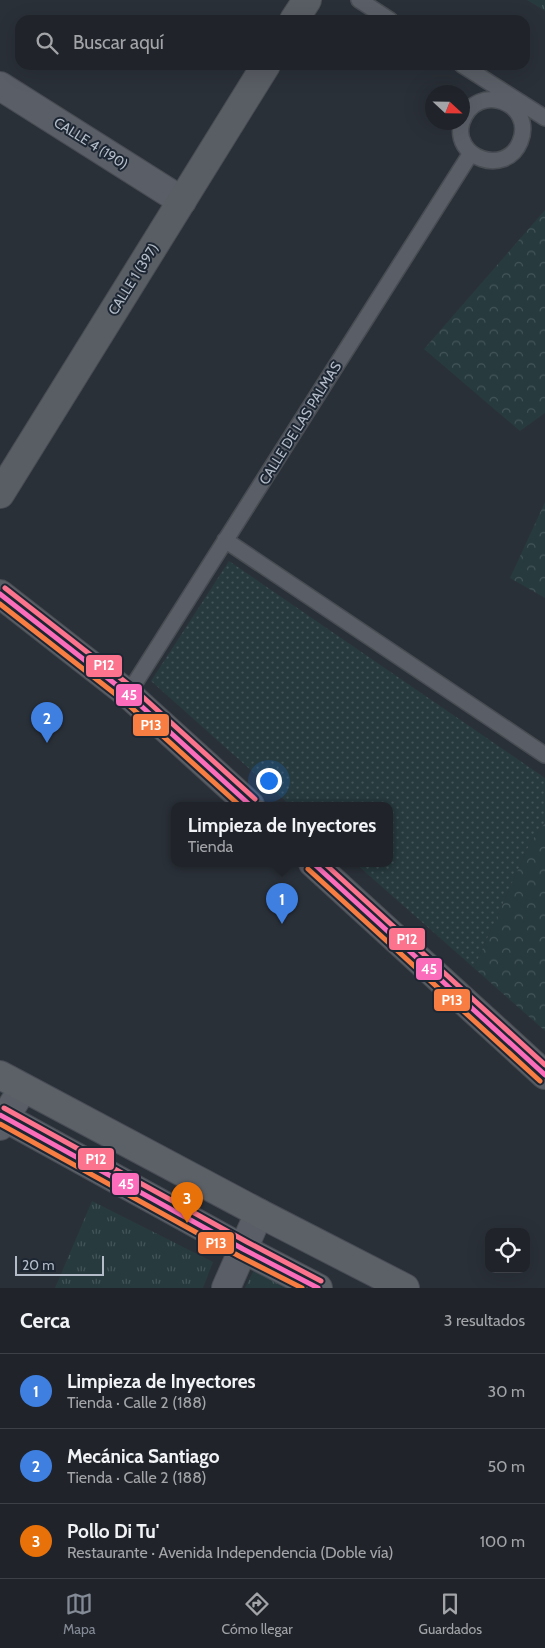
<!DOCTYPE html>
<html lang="es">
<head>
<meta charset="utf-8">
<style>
	:root { --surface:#20242a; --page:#282c32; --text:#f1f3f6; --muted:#a2a4a8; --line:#3d4147; --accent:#848b96 }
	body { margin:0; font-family:Cabin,sans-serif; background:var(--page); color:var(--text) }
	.controls { position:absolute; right:15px; bottom:15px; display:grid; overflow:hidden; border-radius:10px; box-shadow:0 5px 20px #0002 }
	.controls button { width:45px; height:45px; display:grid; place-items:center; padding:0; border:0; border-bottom:1px solid var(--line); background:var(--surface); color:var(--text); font:25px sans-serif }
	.compass { position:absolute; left:425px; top:85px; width:45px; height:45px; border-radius:50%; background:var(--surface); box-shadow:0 5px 20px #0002; rotate:112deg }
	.scale { position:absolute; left:15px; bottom:12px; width:89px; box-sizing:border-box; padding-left:5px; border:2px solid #b4bcc9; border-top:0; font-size:14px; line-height:18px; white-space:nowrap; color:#b4bcc9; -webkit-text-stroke:4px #1d2633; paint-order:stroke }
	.you { position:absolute; left:268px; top:780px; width:18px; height:18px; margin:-12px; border:4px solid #fff; border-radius:50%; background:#1a73e8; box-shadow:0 0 0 8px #1a73e833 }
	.badge { display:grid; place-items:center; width:32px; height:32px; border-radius:50%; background:var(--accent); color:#fff; font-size:16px; font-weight:700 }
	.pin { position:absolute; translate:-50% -41px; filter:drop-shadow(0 1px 2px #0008) }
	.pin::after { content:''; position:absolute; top:26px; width:18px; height:15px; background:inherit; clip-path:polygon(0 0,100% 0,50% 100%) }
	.popup { position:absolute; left:171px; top:802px; width:222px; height:65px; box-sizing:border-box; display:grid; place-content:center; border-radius:10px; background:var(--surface); filter:drop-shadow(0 1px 4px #0005); font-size:16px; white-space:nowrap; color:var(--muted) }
	.popup b { font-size:19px; color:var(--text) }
	.popup::after { content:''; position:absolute; left:50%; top:100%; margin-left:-10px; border:10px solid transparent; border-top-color:var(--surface) }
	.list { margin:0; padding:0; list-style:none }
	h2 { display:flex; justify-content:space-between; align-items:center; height:65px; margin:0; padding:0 20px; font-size:21px }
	h2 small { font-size:16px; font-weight:400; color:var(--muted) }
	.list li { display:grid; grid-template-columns:32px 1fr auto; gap:15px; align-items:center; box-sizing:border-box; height:75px; padding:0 20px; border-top:1px solid var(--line) }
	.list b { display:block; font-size:19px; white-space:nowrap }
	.list p { margin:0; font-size:16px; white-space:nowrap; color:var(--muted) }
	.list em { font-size:16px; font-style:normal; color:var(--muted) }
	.icon { flex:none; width:28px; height:28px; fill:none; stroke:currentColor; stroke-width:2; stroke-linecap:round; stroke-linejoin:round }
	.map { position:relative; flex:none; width:545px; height:1288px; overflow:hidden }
	.search { position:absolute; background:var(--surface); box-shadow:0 5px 20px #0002; left:15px; right:15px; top:15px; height:55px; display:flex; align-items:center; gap:12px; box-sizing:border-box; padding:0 18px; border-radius:15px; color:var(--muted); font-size:19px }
	.sheet { height:290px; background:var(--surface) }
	nav { display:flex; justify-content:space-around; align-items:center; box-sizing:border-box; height:70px; border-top:1px solid var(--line); background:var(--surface); font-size:14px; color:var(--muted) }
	nav a { display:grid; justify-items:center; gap:2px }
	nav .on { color:var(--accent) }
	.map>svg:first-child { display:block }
	.grass { fill:url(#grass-dots) }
	.forest { fill:url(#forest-crowns) }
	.park { fill:url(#park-tufts) }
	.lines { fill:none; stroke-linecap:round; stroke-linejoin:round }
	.lane-casing { stroke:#484c53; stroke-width:18 }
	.street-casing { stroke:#484c53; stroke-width:30 }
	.secondary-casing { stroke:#484c53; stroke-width:30 }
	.primary-casing { stroke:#484c55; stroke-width:30 }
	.lane { stroke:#5a5e66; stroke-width:15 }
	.street { stroke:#5a5e66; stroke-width:28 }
	.secondary { stroke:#595d64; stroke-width:28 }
	.primary { stroke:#5c6168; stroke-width:28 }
	.bus-1-casing { stroke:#1d2633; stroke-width:9 }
	.bus-2-casing { stroke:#1d2633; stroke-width:9 }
	.bus-3-casing { stroke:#1d2633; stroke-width:9 }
	.bus-1 { stroke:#fb6dba; stroke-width:5 }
	.bus-2 { stroke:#f77d43; stroke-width:5 }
	.bus-3 { stroke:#fc738d; stroke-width:5 }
	.labels { text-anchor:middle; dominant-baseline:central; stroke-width:4; stroke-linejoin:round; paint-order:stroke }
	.street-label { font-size:14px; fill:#b4bcc9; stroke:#1d2633 }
	.line-badge { stroke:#1d2633; stroke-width:2 }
	.badge-label { font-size:14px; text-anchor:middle; font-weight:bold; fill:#fff }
</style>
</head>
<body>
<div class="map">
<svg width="545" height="1288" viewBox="0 0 545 1288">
	<defs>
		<pattern id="grass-dots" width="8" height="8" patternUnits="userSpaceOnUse" patternTransform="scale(1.25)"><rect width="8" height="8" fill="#273a3e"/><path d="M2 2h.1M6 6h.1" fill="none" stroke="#445559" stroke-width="1.8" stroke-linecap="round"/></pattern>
		<pattern id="forest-crowns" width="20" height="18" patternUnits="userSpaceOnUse" patternTransform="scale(1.25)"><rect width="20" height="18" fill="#273a3e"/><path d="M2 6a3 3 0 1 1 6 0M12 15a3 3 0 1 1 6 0" fill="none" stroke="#445559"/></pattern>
		<pattern id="park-tufts" width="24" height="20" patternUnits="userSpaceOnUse" patternTransform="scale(1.25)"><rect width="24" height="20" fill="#273a3e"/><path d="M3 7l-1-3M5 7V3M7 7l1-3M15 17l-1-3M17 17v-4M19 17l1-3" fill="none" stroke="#445559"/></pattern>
	</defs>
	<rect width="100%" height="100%" fill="#2a3038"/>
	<!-- grass -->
	<path class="grass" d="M229 561 545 778V823L530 843 474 968 355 863H390V805H290L151 681Z"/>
	<!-- forest -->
	<path class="forest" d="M545 210V413L520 431 424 349Z
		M545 502V598L510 578Z
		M545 823V1031L474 968 530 843Z"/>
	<!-- park -->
	<path class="park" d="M527 0H545V11Z
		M92 1201 213 1262 203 1288H55Z
		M254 1270 290 1288H245Z"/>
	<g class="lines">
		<!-- lane casing -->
		<g class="lane-casing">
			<path id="lane" d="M359 0 390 20
				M462 65 545 118
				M462 122C451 158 506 177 520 142 536 103 477 80 462 122
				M225 540 545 755
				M128 694 471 153"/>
		</g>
		<!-- street casing -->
		<g class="street-casing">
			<path id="street" d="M0 86 182 201
				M0 1126 23 1088
				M226 1288 259 1213"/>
		</g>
		<!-- secondary casing -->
		<g class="secondary-casing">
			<path id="secondary" d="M294 20 307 0
				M0 494 266 65
				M0 594 128 694 250 805
				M313 863 545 1075"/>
		</g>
		<!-- primary casing -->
		<g class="primary-casing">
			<path id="primary" d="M0 1075 259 1213 405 1288
				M0 1115 243 1249 318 1288"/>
		</g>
		<!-- lane -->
		<use href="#lane" class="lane"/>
		<!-- street -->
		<use href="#street" class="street"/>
		<!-- secondary -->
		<use href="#secondary" class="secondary"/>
		<!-- primary -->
		<use href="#primary" class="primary"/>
		<!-- bus-1 casing -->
		<g class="bus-1-casing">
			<path id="bus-1" d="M0 594 128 694 250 805
				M313 863 545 1075
				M0 1115 243 1249 318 1288"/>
		</g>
		<!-- bus-2 casing -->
		<g class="bus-2-casing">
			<path id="bus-2" d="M0 604 123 700 239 805
				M308 869 540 1081
				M0 1124 239 1256 302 1288"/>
		</g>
		<!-- bus-3 casing -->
		<g class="bus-3-casing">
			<path id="bus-3" d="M5 588 133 688 255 799
				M324 863 545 1065
				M4 1108 247 1242 321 1281"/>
		</g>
		<!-- bus-1 -->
		<use href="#bus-1" class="bus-1"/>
		<!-- bus-2 -->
		<use href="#bus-2" class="bus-2"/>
		<!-- bus-3 -->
		<use href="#bus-3" class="bus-3"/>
	</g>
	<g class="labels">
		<!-- street labels -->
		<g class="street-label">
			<text transform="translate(91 143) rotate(32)">CALLE 4 (190)</text>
			<text transform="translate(133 279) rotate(-58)">CALLE 1 (397)</text>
			<text transform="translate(300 423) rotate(-58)">CALLE DE LAS PALMAS</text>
		</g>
	</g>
	<g class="line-badge">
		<rect x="85" y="654" width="38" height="24" rx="5" fill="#fc738d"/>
		<rect x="115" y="683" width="28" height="24" rx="5" fill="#fb6dba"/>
		<rect x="132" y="713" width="38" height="24" rx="5" fill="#f77d43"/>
		<rect x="388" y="927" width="38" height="24" rx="5" fill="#fc738d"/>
		<rect x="415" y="957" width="28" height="24" rx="5" fill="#fb6dba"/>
		<rect x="433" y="988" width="38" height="24" rx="5" fill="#f77d43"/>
		<rect x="77" y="1147" width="38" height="24" rx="5" fill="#fc738d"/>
		<rect x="111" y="1172" width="29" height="24" rx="5" fill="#fb6dba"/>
		<rect x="197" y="1231" width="38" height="24" rx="5" fill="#f77d43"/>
	</g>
	<g class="badge-label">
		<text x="104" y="670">P12</text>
		<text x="129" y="700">45</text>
		<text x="151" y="730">P13</text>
		<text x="407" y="944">P12</text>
		<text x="429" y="974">45</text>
		<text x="452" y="1005">P13</text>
		<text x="96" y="1164">P12</text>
		<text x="126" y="1189">45</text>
		<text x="216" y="1248">P13</text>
	</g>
</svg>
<div class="controls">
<button><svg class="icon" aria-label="locate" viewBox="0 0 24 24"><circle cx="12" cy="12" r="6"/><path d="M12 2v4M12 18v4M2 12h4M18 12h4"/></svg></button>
</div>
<svg class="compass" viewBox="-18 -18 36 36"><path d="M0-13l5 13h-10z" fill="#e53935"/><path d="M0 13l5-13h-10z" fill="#a2a4a8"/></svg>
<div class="scale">20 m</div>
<div class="you"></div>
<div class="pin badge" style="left:282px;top:924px;background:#3f7fe0">1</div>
<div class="popup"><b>Limpieza de Inyectores</b>Tienda</div>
<div class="pin badge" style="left:47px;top:743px;background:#3f7fe0">2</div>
<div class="pin badge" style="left:187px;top:1223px;background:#e8710a">3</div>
<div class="search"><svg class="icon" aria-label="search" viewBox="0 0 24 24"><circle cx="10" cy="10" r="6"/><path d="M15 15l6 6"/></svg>Buscar aquí</div>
</div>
<section class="sheet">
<h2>Cerca<small>3 resultados</small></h2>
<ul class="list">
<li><span class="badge" style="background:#3f7fe0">1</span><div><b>Limpieza de Inyectores</b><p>Tienda · Calle 2 (188)</p></div><em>30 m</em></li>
<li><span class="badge" style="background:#3f7fe0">2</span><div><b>Mecánica Santiago</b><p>Tienda · Calle 2 (188)</p></div><em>50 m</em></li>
<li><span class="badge" style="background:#e8710a">3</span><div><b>Pollo Di Tu'</b><p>Restaurante · Avenida Independencia (Doble vía)</p></div><em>100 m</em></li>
</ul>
</section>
<nav>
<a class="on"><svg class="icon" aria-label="map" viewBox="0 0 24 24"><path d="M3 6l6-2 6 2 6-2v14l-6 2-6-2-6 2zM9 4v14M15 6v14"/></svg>Mapa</a>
<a><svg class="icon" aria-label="directions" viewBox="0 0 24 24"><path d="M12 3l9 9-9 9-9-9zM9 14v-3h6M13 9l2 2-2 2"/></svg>Cómo llegar</a>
<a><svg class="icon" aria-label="saved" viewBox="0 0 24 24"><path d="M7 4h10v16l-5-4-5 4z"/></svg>Guardados</a>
</nav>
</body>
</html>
